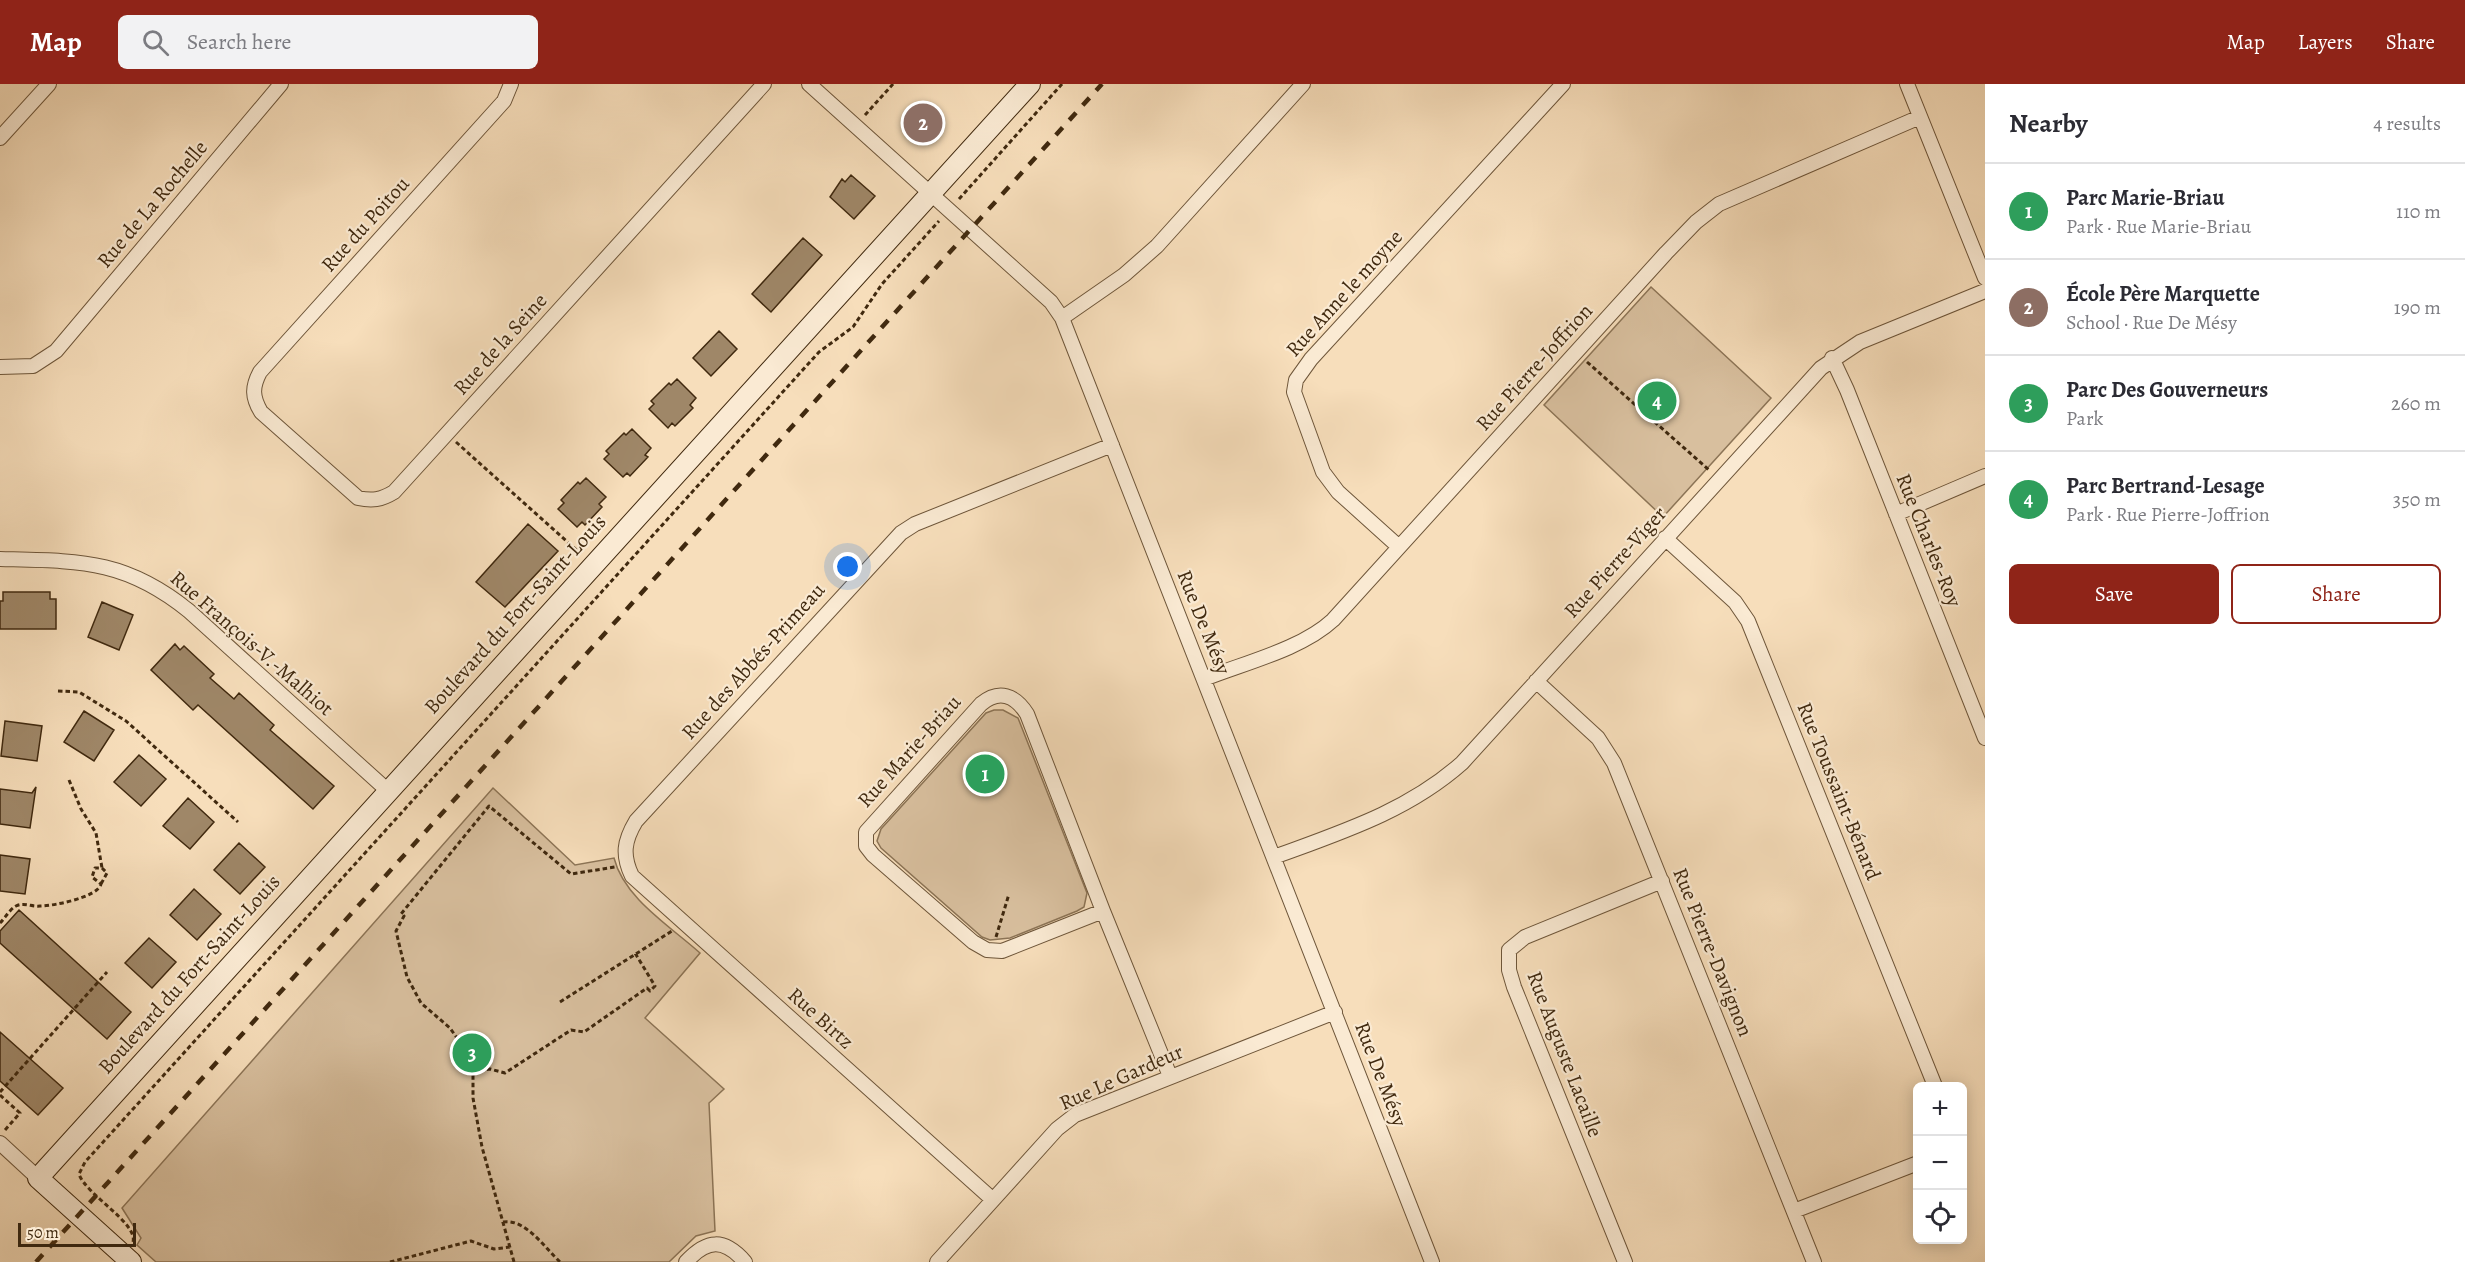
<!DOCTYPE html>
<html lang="en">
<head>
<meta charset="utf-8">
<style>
	:root { --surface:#fff; --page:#f2f2f3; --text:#2b2b33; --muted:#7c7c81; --line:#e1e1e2; --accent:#8f2418 }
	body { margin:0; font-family:Alegreya,serif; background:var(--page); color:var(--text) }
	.controls { position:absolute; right:18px; bottom:18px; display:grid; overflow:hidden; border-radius:9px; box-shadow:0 3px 15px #0003 }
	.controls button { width:54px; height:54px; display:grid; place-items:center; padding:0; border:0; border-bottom:2px solid var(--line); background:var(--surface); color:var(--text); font:30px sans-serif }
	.scale { position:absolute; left:18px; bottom:15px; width:118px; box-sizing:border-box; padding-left:6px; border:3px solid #40290f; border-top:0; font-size:16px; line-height:21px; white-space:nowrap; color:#40290f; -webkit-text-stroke:4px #faead3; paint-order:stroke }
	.you { position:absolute; left:848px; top:483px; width:21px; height:21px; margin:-15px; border:4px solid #fff; border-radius:50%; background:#1a73e8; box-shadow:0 0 0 9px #1a73e833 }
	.badge { display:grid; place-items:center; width:39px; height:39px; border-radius:50%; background:var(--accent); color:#fff; font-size:20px; font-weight:700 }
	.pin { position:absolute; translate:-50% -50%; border:3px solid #fff; box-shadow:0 2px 6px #0006 }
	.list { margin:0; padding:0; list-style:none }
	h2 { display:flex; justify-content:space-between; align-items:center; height:78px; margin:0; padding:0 24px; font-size:26px }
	h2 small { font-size:20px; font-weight:400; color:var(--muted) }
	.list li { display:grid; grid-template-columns:39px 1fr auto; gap:18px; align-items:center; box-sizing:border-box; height:96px; padding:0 24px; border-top:2px solid var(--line) }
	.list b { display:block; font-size:22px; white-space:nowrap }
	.list p { margin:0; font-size:20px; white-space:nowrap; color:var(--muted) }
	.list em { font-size:20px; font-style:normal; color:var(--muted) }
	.actions { display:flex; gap:12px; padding:18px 24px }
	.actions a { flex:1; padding:14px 0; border:2px solid var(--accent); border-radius:9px; text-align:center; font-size:21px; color:var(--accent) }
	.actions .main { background:var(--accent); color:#fff }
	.icon { flex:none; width:33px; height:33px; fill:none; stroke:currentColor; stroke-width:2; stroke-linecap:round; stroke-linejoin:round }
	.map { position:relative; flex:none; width:1985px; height:1178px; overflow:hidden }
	header { display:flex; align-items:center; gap:36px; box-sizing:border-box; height:84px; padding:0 30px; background:var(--accent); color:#fff }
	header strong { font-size:28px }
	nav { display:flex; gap:33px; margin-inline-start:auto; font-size:21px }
	.search { width:420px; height:54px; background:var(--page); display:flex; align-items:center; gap:15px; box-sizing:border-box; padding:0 21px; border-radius:9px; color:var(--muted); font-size:22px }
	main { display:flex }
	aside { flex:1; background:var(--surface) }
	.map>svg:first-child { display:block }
	.green { fill:#d8bf9e; stroke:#8c7456; stroke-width:1.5 }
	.building { fill:#9f8768; stroke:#40290f; stroke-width:1.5 }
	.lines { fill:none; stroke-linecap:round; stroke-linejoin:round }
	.street-casing { stroke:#6e563a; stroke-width:16 }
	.secondary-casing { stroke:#40290f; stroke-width:22 }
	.path { stroke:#40290f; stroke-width:3; stroke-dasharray:4.5 3; stroke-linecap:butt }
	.street { stroke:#faead3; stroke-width:14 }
	.secondary { stroke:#faead3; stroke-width:20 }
	.rail { stroke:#40290f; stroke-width:4.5; stroke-dasharray:10 10; stroke-linecap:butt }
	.labels { text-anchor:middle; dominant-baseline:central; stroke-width:4.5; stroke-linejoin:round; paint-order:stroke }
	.street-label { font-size:21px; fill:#40290f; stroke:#faead3 }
</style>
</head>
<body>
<header>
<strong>Map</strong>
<div class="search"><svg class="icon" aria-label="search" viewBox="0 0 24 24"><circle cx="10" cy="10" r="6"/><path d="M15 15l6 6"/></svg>Search here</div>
<nav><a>Map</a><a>Layers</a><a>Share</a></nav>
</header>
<main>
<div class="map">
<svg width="1985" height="1178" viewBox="0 0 1985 1178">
	<rect width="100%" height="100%" fill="#f7debb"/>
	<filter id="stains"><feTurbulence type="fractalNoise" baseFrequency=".00333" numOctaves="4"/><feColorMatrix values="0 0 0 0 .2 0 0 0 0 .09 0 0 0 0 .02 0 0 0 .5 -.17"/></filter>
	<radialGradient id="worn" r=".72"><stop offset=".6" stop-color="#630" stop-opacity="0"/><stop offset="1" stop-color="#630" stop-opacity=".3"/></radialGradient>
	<!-- green -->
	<path class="green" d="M1651 203 1771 314 1663 433 1544 321Z
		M994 626H1003L1018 634 1087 809 1084 823 1077 827 1010 854 990 856 982 853 881 764 877 757 881 745 986 629Z
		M493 704 575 781 614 774C624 814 670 842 700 869L645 934 724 1005 709 1019 715 1147 696 1152 669 1178H156L137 1161 141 1154 122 1124Z"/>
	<!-- building -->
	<path class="building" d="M851 91 875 112 854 135 830 113 842 95 845 98Z
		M803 154 822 171 771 228 752 210Z
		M719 247 737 265 711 292 693 274Z
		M677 295 696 314 690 321 693 324 675 342 672 339 668 344 649 325 654 320 651 317 669 299 671 301Z
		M632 345 651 364 645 371 648 373 630 392 627 389 623 393 604 375 609 370 606 367 624 349 626 351Z
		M586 394 606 413 599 420 602 423 585 441 582 438 577 443 558 425 564 419 561 416 578 398 580 400Z
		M528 440 558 467 505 523 476 498Z
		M3 508H50V515H56V545H0V517H3Z
		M102 518 133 531 119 566 88 553Z
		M175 560 180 566 184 562 214 590 210 594 234 615 239 609 274 641 270 646 334 702 313 725 198 621 193 626 151 586Z
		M84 627 114 646 94 677 64 658Z
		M5 637 42 642 37 677 1 672Z
		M139 671 166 695 141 722 114 698Z
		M36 703 30 744 0 740V705L32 709Z
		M188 714 214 738 190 765 163 742Z
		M239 759 265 783 240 810 214 786Z
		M0 771 30 775 25 810 0 807Z
		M194 805 221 830 197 856 170 831Z
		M19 826 131 928 107 955 0 859V847Z
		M149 854 176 878 152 904 125 879Z
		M0 948 63 1004 38 1031 0 997Z"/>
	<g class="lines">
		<!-- street casing -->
		<g class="street-casing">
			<path id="street" d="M511 0 504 17 260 288C252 303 252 313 261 328L358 414C372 417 381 416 394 408L764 0
				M809 0 1051 218 1062 234 1432 1178
				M1907 0 1985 194
				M0 54 49 0
				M1062 234 1124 191 1157 162 1303 0
				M1832 274 1847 306 1985 654
				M0 283 33 282 56 267 281 0
				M1896 430 1985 392
				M1665 454 1735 518 1748 537 1935 1002
				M1399 463 1338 408 1323 388 1294 308 1296 296 1311 275 1563 0
				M0 475C79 477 125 475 189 527L387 706
				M1204 595C1244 579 1302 565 1333 536L1666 169 1696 138 1719 120 1920 33
				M1536 597 1598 654 1614 679 1814 1178
				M1274 773C1342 748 1408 727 1462 679L1821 284 1860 258 1985 207
				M1103 827 1002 867 987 866 973 858 873 771 866 762V748L981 620C999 605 1015 611 1027 630L1103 827 1170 992
				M0 1059 38 1094
				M992 1115 632 792C622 771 624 757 636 737L901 449 915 440 1112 361
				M1794 1127 1918 1079
				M686 1178C707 1155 724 1154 745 1178
				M937 1178 1057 1045 1075 1031 1335 928
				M1625 1178 1514 903 1509 886V866L1525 853 1662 797"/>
		</g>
		<!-- secondary casing -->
		<g class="secondary-casing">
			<path id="secondary" d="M131 1178 38 1094 1030 0"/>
		</g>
		<!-- path -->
		<path class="path" d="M865 31 893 0
			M959 115 1062 0
			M1587 278 1709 386
			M456 358 581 470
			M58 607 79 608 126 637 238 738
			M69 696 81 725 96 749 102 784
			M0 839C5 834 10 825 16 822 24 818 32 823 40 822 54 822 98 813 101 800L92 793 95 784H102L107 789 101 800
			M996 853 1009 810
			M560 918 672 847
			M472 988 490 985 505 989 571 946 584 948 647 904 650 907 655 902 635 869
			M0 1008 107 888
			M0 1011 20 1029 5 1046
			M503 1138C525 1134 545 1164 560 1178
			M133 1158C138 1139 86 1111 79 1090L85 1078 819 268 853 243 882 200 939 137
			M390 1178 471 1157 494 1165 510 1163
			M514 1178 482 1063 473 1014V977L450 944 421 919 407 893 396 847 404 832 401 830 489 722 571 790 615 783"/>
		<!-- street -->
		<use href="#street" class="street"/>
		<!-- secondary -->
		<use href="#secondary" class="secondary"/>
		<!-- rail -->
		<path class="rail" d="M36 1178 1102 0"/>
	</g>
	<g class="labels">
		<!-- street labels -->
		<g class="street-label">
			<text transform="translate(152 120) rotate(-50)">Rue de La Rochelle</text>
			<text transform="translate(365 140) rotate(-48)">Rue du Poitou</text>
			<text transform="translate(1344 209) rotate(-48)">Rue Anne le moyne</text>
			<text transform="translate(500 260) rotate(-48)">Rue de la Seine</text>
			<text transform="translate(1534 283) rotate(-48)">Rue Pierre-Joffrion</text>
			<text transform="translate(1929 456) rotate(68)">Rue Charles-Roy</text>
			<text transform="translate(1615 478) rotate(-48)">Rue Pierre-Viger</text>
			<text transform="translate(515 530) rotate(-48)">Boulevard du Fort-Saint-Louis</text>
			<text transform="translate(1204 538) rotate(68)">Rue De Mésy</text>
			<text transform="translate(252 559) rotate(41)">Rue François-V.-Malhiot</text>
			<text transform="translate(753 577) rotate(-48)">Rue des Abbés-Primeau</text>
			<text transform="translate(909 667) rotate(-48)">Rue Marie-Briau</text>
			<text transform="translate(1839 707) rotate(68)">Rue Toussaint-Bénard</text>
			<text transform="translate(1713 868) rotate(68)">Rue Pierre-Davignon</text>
			<text transform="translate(189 890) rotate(-48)">Boulevard du Fort-Saint-Louis</text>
			<text transform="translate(821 934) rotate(42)">Rue Birtz</text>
			<text transform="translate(1565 970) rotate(69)">Rue Auguste Lacaille</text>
			<text transform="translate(1381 990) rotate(69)">Rue De Mésy</text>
			<text transform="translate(1121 993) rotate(-24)">Rue Le Gardeur</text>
		</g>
	</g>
	<rect width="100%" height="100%" filter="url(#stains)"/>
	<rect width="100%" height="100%" fill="url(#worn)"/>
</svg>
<div class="controls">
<button>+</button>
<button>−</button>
<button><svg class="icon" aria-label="locate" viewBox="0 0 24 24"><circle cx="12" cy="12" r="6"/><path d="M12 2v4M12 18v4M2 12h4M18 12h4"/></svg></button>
</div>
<div class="scale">50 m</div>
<div class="you"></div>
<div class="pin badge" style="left:985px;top:690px;background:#2e9e5b">1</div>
<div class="pin badge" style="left:923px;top:39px;background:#8d6e63">2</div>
<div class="pin badge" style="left:472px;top:969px;background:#2e9e5b">3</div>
<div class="pin badge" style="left:1657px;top:317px;background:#2e9e5b">4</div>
</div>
<aside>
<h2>Nearby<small>4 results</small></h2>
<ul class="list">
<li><span class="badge" style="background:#2e9e5b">1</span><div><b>Parc Marie-Briau</b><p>Park · Rue Marie-Briau</p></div><em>110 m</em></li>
<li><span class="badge" style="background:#8d6e63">2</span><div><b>École Père Marquette</b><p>School · Rue De Mésy</p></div><em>190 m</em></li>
<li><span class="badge" style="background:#2e9e5b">3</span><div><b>Parc Des Gouverneurs</b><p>Park</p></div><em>260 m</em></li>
<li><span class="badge" style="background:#2e9e5b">4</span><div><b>Parc Bertrand-Lesage</b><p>Park · Rue Pierre-Joffrion</p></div><em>350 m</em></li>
</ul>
<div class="actions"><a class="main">Save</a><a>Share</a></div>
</aside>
</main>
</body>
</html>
